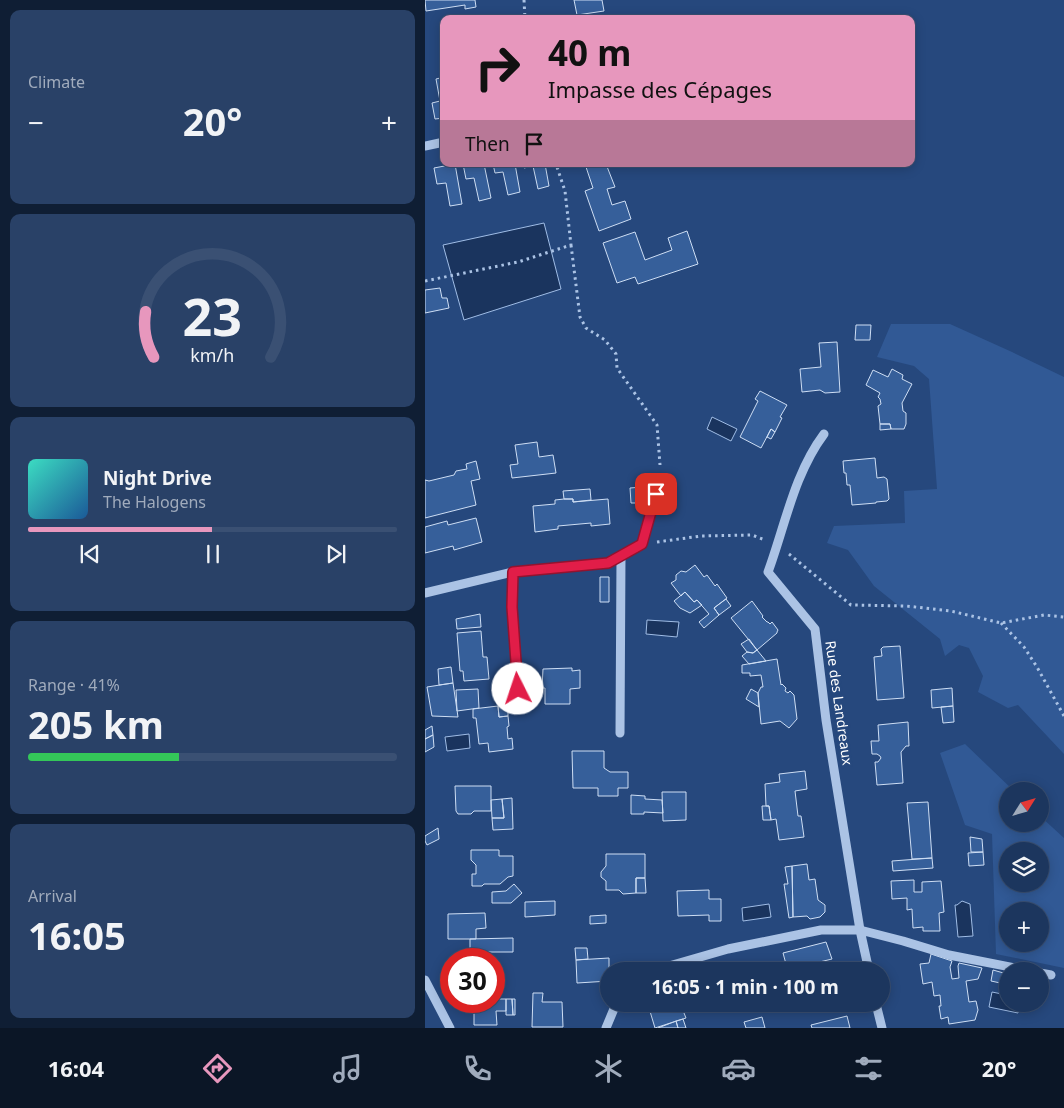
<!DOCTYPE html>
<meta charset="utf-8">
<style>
body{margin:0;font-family:"Noto Sans",sans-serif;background:#294167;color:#f1f3f6;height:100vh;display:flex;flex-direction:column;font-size:19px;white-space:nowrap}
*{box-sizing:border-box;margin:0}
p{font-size:16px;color:#a0abbc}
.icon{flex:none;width:28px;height:28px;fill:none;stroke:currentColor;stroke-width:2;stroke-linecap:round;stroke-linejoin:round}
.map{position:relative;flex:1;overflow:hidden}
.drawer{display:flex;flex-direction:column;gap:10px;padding:10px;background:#0f1e34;width:425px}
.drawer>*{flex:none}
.top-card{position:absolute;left:15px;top:15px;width:475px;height:152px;border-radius:10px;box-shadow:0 2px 12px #0003,0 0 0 1px #3a5073;background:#e797bd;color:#111;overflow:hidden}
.needle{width:32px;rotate:53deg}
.controls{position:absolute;left:574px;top:782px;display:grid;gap:10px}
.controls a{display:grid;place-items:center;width:50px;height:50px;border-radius:50%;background:#1c365e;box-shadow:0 2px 12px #0003,0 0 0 1px #3a5073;font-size:25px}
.speed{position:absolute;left:15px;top:948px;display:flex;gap:10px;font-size:25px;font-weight:700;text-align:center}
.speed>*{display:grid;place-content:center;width:65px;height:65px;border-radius:50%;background:#1c365e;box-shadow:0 2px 12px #0003,0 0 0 1px #3a5073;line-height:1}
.speed .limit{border:8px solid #d22;background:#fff;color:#111}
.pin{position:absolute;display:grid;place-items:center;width:42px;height:42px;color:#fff;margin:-21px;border-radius:10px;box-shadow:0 2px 8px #0006}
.me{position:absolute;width:55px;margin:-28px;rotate:356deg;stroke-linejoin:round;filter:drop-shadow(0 0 4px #0008)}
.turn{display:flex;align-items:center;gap:18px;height:105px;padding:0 25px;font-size:22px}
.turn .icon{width:65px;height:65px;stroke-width:2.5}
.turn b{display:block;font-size:35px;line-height:42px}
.then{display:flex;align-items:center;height:48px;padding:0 25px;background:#0003;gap:10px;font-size:19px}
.big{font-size:38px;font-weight:700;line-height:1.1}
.drawer .card{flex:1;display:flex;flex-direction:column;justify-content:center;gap:8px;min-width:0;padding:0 18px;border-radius:10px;background:#294167}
.drawer .dial{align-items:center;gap:0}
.dial svg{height:130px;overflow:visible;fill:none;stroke:#3a5073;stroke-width:7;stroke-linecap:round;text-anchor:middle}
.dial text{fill:#f1f3f6;stroke:none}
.song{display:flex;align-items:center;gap:15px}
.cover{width:60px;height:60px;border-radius:8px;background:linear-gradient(135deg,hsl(170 70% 55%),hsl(210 70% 35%))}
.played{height:5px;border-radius:2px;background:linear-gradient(90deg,#e797bd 50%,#3a5073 50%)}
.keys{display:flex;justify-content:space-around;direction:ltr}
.heat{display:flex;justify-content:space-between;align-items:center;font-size:28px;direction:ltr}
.charge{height:8px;border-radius:4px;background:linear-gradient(90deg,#34c759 41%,#3a5073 0)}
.trip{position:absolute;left:175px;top:962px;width:290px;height:50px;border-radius:25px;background:#1c365e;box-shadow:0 2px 12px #0003,0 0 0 1px #3a5073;font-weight:700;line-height:50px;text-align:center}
.menu{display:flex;height:80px;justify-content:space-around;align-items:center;background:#0b1626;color:#a0abbc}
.menu .icon{width:35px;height:35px}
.menu .selected{color:#e797bd}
.menu b{font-size:22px;color:#f1f3f6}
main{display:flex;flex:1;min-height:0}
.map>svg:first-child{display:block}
.green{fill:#315995;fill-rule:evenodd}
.water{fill:#1a345e;stroke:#a0bde6}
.building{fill:#365f9a;stroke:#cedef4}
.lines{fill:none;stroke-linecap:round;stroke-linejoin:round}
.path{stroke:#abc3e5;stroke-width:3;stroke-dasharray:2.5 4;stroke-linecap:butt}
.minor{stroke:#abc3e5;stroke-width:9}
.route-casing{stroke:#92132f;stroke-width:12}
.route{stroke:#e11d48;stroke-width:9}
.labels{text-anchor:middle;stroke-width:5;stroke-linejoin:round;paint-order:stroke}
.street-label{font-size:14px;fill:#fff;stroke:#26487d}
</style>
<main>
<section class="drawer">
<div class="card"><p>Climate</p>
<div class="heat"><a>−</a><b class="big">20°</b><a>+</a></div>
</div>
<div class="card dial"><svg viewBox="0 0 100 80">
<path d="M14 69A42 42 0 1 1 86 69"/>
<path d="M14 69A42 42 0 0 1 9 41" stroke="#e797bd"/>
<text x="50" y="56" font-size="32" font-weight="700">23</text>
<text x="50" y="72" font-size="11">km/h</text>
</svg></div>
<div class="card">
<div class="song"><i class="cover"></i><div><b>Night Drive</b><p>The Halogens</p></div></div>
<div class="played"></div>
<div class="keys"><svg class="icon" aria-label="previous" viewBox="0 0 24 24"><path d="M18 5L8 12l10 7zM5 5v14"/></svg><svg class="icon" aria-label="pause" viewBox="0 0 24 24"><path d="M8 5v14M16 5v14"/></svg><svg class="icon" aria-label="next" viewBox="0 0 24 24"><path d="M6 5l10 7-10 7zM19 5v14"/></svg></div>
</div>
<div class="card"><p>Range · 41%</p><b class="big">205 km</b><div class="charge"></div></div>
<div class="card"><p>Arrival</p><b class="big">16:05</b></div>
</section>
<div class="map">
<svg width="639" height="1028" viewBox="0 0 639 1028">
<rect width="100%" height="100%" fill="#26487d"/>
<path class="green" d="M466 324H525L587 352 639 377V754L593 705 583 708 553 692 558 676 544 648 534 645 520 656 515 639 449 586 423 550 402 543 409 526 480 523 479 491 512 489 504 379 489 366 452 357Z
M540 744 589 791H582V824H615V816L639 838V968L571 954 567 834 540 825 515 753ZM582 851H615V884H582ZM582 911H615V944H582Z"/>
<path class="water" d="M119 223 136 289 39 320 18 245Z
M287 417 312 429 306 441 282 429Z
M222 620 254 622 252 637 221 634Z
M44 734 45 748 22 751 20 737Z
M537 901 545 904 548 936 533 937 530 905H532Z
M344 904 346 917 318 921 317 908Z
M567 992 582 995V1004H595L593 1013 564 1007Z"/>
<path class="building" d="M0 0H50L51 7 40 9V5L1 11Z
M149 0H177L179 11 152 15Z
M19 77V118L10 119 7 103 15 101 11 79Z
M30 164 37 204 25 206 21 183 12 184 9 168Z
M38 164H59L66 198 54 201 49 178 41 179Z
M68 164H90L95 192 83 195 78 172 70 173Z
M99 164H120L124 186 113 189 108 166 99 168Z
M160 164H181L190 187 182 189 187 205 200 201 206 219 174 231 160 191 168 188Z
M262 231 273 264 213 284 210 277 192 283 178 243 210 232 220 260 247 250 243 238Z
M15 288 17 298H22L24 308 0 313V290Z
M431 325H446L445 340H430Z
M412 342 415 392 400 393 395 390 377 392 375 369 396 367 394 343Z
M467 369 478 375 477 379 487 384 477 403 478 411 481 413V424L479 429H466L465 424H455L453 406 456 404 455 399 453 397 455 393 441 385 448 370 463 377Z
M335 391 362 405 355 417 357 418 350 432 346 429 336 448 315 437 333 401 330 399Z
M455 424H465L466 429 455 430Z
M346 429 350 432 346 439 342 437Z
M112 442 114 457 128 455 131 473 87 478 85 465 93 464 90 445Z
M450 458 452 478 459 477 462 479 464 499 462 501 451 502V503L427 505 425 485H422L421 473H419L418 461Z
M51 461 55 479 46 481 51 505 0 518V480L4 481 29 475 31 471 42 469 41 464Z
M217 487 214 503H206L205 488Z
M165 489 166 500 148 502V499H139L138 491Z
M139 499H148V502L183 499 185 524 166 526V523L133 526V529L110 532 108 506 130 504V500Z
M51 518 57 542 29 550 28 546 0 553V527L22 521 23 525Z
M270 565 279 577 282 575 290 586 292 584 302 598 289 608 294 615 279 628 274 622 284 614 272 600 269 602 260 592 256 596 246 583 251 580V575L256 571 261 572Z
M175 577H184V602H175Z
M260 592 269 602 272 600 277 605 265 613 255 608 249 601Z
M301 599 306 606 294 615 289 608Z
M327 601 338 616 337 617 342 622H343L345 624 347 622 353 630 352 632V633L332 650 306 618Z
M55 614 56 627 32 629 31 619Z
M56 631 58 657H62L64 679 39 681 38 671H35L32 633Z
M324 639 332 650 328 653 322 652 316 644Z
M475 646 479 698 452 700 449 657 457 656 456 649 458 647Z
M332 650 341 661 324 664 317 656 322 652 328 653Z
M352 659 356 685 357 684 361 688 360 691 363 693 365 691 369 695 372 719 364 728 355 721 336 724 333 693 336 687H338L336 675 325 676V673H317V665Z
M26 667 28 683 14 685 13 669Z
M147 668V671L155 670V688L145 689V704H120V688H117L118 669Z
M28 683 33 717 7 716 2 687Z
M527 688 528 706 507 708 506 690Z
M53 689 54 708 32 711 31 690Z
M326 689 333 693 334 707 321 699Z
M83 705V716L74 717 73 706Z
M73 706 74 717 83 716 84 726 82 727 83 739 87 738 88 749 64 752 63 743 54 744 51 718H48V709Z
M528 706 529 722 518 723 516 707Z
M483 722 484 746H481L476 752 478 783 452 785 450 762H453L456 758 455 756 452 754H447L446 741H454L453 725Z
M7 726 8 735 0 739V730Z
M8 735 9 747 0 752V739Z
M147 751H179V768L185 772H203V788H193V796H173V788H148Z
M380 771 382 789 370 791 373 816H376L379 837 354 840 351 819 346 820 344 806H341L340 784 355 782 354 774Z
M30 786H66V811H49L46 814H33L31 811Z
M237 792H261V820L238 821Z
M206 795 220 796V799L237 800 238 813 219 812V814H206Z
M87 798 88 829 68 830 67 818H79L77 799Z
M77 799 79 818H67L66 800Z
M503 802 507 858 487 859 482 803Z
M337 806H344L346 820H338Z
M13 828 14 839 2 845 0 841V836Z
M545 837 557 839 558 852H546Z
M46 850H74V856H88V876L83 877 75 884H59L57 886H47V874H51V865L46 860Z
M558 852 559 865 544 866 543 853Z
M181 854H220V878H211V893L198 894 194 890H181V881L176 877V872L181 866Z
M507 858 508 868 468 871 467 861Z
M382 864 384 880 390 879 393 900 400 905V912L395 917 385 919 382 916 368 917 367 866Z
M367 866 368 917 364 918 359 884H363L360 867Z
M211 878H220L221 893H211Z
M489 880V892H497V882L516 881 519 912 514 913 515 931H498V927L488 928 487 909 482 910V898L467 899 466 881Z
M89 884 97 893 86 903H67V892L81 891Z
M284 890V899H296V921H284V915L253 916 252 891Z
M130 901V915L100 917V902Z
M60 913 61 928 51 929V939H23V914Z
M181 915V923L165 924V916Z
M88 938V952H63V959H38V951H45V939Z
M401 942 407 959 386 964 388 971H361L359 965 361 964 358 953Z
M150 948H162L163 959 151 960Z
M506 954 527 961 525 967 527 979 534 978 533 966 534 963 557 968 553 979 541 981 544 1002 551 1001 553 1010 550 1020 524 1024 523 1017 516 1019 514 1006H516L515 995 509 996 507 982 498 984 495 964 504 963Z
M184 958V981L152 983 151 960Z
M568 970 582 974 580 984 566 981Z
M108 993H118L117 1002H137L138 1027H107Z
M69 999H81V1011H71L72 1025H49V1001H69Z
M81 999H87L88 1015H81Z
M87 999H90V1015H88Z
M237 1004H245L246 1007 251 1005 257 1008 261 1018 230 1028 224 1008Z
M375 1004H394L377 1008Z
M422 1016 425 1028H387L386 1025Z
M337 1017 340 1028H321L319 1022Z
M258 1019 261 1028H253L251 1021Z
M251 1021 253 1028H233Z"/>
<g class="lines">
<path class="path" d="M99 0 100 19
M146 245 155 317 161 328 180 340 191 354 192 368 232 425 235 465
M0 281 93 262 146 245 140 191 131 164
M232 542 276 536 327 535 340 540
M364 554 426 605 481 606 526 611 576 623 619 615 639 617
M576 623 599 647 612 667 639 716"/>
<path class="minor" d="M0 146 19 142
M399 434C369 474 360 526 343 572L390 629 401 720 435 930 444 971
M88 572 87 607 93 689
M0 593 88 572 183 563 217 544 235 478
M195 733 196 556
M235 971 244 966 303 949 396 930H435L478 941 524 955 606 971
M615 973 626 975
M0 980 25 1028
M451 1004 457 1028
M181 1028 191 1004"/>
</g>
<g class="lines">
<defs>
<path id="route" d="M93 689 87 607 88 572 183 563 217 544 231 494"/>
</defs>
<use href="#route" class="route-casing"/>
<use href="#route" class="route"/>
</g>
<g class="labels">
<g class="street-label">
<text transform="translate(414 703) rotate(82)" y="5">Rue des Landreaux</text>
</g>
</g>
</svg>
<div class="controls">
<a><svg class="needle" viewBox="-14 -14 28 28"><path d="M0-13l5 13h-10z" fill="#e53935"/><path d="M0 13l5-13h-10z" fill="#a0abbc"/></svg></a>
<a><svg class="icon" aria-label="layers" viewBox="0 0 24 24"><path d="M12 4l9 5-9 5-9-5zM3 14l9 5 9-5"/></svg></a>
<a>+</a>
<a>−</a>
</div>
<div class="speed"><div class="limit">30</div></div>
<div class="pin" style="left:231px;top:494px;background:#d93025"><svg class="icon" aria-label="arrive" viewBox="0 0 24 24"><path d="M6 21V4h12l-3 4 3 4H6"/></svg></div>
<svg class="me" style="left:93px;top:689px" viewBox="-20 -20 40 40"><circle r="19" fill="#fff"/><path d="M0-13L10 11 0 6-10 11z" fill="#e11d48"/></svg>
<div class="trip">16:05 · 1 min · 100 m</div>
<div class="top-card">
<div class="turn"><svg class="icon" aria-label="right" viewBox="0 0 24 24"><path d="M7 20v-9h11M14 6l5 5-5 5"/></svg><div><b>40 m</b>Impasse des Cépages</div></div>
<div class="then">Then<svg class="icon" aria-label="arrive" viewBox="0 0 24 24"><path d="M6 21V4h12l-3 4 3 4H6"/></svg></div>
</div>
</div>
</main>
<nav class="menu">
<b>16:04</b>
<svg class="icon selected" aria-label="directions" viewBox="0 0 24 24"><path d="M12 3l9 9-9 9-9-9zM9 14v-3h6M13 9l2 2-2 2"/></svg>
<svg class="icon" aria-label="music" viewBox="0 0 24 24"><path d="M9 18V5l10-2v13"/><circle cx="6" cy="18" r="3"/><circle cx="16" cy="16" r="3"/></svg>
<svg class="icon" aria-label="phone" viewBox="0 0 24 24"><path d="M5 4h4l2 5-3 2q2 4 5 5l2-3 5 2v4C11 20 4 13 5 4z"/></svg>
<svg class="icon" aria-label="climate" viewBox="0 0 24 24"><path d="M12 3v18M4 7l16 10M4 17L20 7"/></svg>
<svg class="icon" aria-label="car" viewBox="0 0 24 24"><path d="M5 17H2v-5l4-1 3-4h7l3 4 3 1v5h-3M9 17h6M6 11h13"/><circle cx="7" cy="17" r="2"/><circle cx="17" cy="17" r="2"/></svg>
<svg class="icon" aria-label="filters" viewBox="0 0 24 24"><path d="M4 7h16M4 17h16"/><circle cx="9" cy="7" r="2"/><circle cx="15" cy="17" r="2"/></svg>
<b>20°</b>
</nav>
